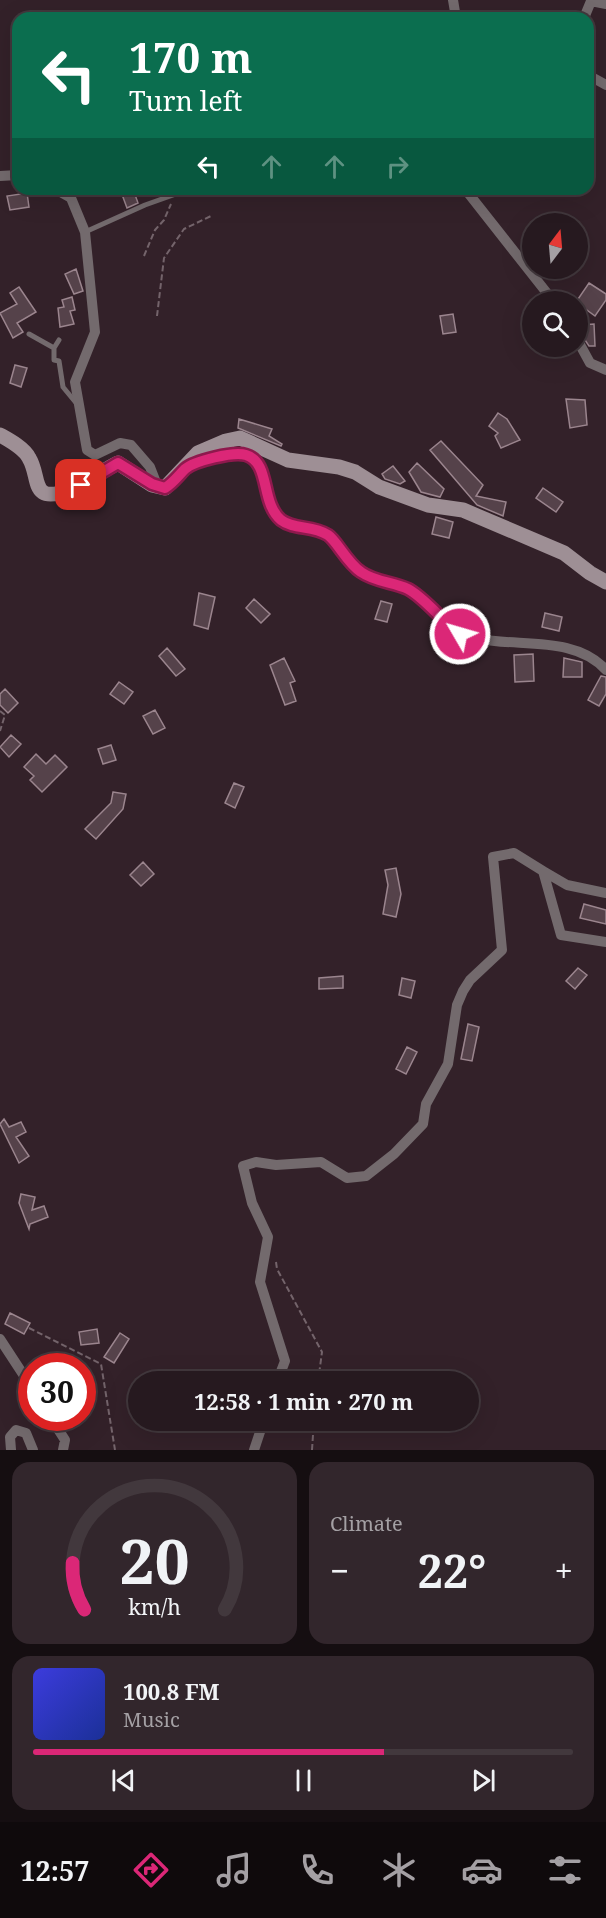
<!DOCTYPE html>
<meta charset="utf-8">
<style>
body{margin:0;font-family:"Noto Serif",serif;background:#32262c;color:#f1f3f6;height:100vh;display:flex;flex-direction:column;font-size:22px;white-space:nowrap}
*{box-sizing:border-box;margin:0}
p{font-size:20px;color:#a4a0a4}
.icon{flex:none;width:33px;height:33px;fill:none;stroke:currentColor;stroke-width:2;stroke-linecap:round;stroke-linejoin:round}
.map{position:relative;height:1450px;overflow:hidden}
.panel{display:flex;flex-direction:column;gap:12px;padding:12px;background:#150e11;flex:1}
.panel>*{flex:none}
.guide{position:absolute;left:12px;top:12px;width:582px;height:183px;border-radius:18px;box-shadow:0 6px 24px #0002,0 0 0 2px #42383d;background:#0b6e4f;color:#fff;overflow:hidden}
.needle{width:39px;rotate:16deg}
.tools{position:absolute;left:522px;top:213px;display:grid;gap:12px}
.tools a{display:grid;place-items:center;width:66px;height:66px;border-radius:50%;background:#26191f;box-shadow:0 6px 24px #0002,0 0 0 2px #42383d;font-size:30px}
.speed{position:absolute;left:18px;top:1353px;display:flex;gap:12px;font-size:30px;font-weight:700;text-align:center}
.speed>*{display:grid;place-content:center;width:78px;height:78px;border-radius:50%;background:#26191f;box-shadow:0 6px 24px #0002,0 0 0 2px #42383d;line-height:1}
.speed .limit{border:9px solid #d22;background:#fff;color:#111}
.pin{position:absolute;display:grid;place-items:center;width:51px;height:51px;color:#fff;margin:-26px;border-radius:12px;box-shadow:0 3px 9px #0006}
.me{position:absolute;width:66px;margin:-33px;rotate:308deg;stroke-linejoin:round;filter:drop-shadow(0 0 4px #0008)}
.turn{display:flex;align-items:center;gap:21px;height:126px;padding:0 18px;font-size:27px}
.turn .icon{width:78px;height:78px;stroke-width:2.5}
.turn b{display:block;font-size:42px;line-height:51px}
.lanes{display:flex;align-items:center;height:57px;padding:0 18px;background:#0003;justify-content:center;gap:30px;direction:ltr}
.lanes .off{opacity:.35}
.big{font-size:45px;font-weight:700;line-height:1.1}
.panel .tile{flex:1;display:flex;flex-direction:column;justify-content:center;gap:9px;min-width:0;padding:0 21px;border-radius:18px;background:#32262c}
.panel .dial{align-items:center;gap:0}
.dial svg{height:156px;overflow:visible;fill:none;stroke:#42383d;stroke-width:7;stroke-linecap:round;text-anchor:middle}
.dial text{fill:#f1f3f6;stroke:none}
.song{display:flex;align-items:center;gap:18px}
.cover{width:72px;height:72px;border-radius:9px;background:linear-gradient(135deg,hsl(240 70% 55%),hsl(230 70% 35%))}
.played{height:6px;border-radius:3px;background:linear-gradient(90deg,#db2777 65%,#42383d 65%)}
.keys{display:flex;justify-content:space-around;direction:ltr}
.heat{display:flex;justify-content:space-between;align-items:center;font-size:33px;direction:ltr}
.panel .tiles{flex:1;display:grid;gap:12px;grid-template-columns:1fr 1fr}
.tile:last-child{grid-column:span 2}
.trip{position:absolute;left:128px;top:1371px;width:351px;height:60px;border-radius:30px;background:#26191f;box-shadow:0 6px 24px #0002,0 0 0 2px #42383d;font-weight:700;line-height:60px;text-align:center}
.tab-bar{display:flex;height:96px;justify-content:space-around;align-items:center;background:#0f0a0c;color:#a4a0a4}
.tab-bar .icon{width:42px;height:42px}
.tab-bar .on{color:#db2777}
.tab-bar b{font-size:27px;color:#f1f3f6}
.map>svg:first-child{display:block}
.building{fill:#55424a;stroke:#9b858e;stroke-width:1.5}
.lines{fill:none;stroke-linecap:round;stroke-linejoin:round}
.path{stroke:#74646b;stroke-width:2;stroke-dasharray:6 3;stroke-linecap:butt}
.lane{stroke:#736a6d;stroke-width:5}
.street{stroke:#736a6d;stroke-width:10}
.secondary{stroke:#9e8f95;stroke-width:15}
.route-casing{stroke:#8e194d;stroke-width:15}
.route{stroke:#db2777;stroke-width:10}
</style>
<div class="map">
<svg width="606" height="1450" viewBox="0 0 606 1450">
<rect width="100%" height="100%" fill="#332129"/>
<path class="building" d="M120 189H133L138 203 127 208Z
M27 193 29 207 10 210 7 196Z
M76 269 83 291 74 294 65 274Z
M589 283 606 294V300L595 316 576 302Z
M19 287 36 312 17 323 23 332 13 338 0 313 17 304 10 293Z
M72 297 75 310 70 311 74 324 60 327 58 308 64 307 62 300Z
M453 314 456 332 443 334 440 316Z
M594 324 595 346H589L581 334V325Z
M15 365 27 368 21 387 10 383Z
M566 399 585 400 587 425 570 428Z
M498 413 507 419 520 440 501 448 495 436 498 433 489 426Z
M239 419 272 429 269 436 282 444 281 446 238 428Z
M441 441 483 485 476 496 506 502 503 516 477 505 430 450Z
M417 463 444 489 440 497 421 492 409 472Z
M393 466 405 481 400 484 385 479 382 474Z
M543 488 563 502 556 512 536 498Z
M436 517 453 522 449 538 432 534Z
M199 593 215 597 208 629 194 625Z
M254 599 270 614 261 623 246 608Z
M381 601 392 604 387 622 375 619Z
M545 613 562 617 559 631 542 627Z
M167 648 185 669 176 676 159 656Z
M533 654 534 681 515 682 514 655Z
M284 658 295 681 290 683 296 701 285 705 270 665Z
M564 658 582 662V677H563Z
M601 676 606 677V694L599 706 588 700Z
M119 682 133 692 124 704 110 694Z
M5 689 18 703 8 713 0 705V694Z
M155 710 165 728 153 734 143 716Z
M11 735 21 744 9 757 0 747Z
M111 745 116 760 103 764 98 749Z
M36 754 46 764 55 755 67 767 42 792 30 780 34 776 24 767Z
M234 783 244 787 235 808 225 803Z
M113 792 126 794 123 809 96 839 85 829 111 803Z
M143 862 154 874 141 886 130 875Z
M396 868 401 894 396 917 383 914 388 885 385 870Z
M584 904 606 910V924L580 918Z
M578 968 587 975 575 989 566 981Z
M343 976V988L319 989V978Z
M402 978 415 981 411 998 399 995Z
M468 1024 479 1027 472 1061 461 1059Z
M407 1047 417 1052 406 1074 396 1069Z
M4 1119 9 1127 21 1122 26 1132 16 1137 29 1156 19 1163 0 1124Z
M21 1194 35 1197 32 1210 44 1206 48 1217 30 1224 29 1229 19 1203Z
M10 1313 30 1323 24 1334 5 1324Z
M97 1329 99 1343 81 1345 79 1332Z
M120 1333 129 1339 114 1363 104 1357Z"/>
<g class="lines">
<path class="path" d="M144 256 155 230 164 220 171 204
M157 316 164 258 184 229 211 216
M0 711 5 715 0 731
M276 1262 277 1269 322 1352 318 1382
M29 1328 101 1364 115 1450
M312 1450 314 1420"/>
<path class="lane" d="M85 232 145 205 190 189
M29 334 54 348
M59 340 54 348V360L59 361 63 387 77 404"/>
<path class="street" d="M453 0 456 18
M584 18 591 1 606 4
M588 75 606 85
M0 176 18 175
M55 189 71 198 85 232 95 332 75 382 87 450 95 455 120 443 131 445 150 467 157 485
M465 189 554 302
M578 341 590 363 606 370
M186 467C217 457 255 437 264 482 267 496 269 508 280 518 294 531 316 523 330 537 342 547 344 563 363 574 377 582 392 583 406 589 436 601 441 632 480 639 521 647 576 636 606 670
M543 871 567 885 606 893
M0 1339 32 1388
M277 1382 285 1361 260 1282 268 1237 252 1203 243 1166 256 1162 276 1165 321 1162 347 1178 366 1176 394 1154 423 1124 426 1104 448 1064 457 1005 463 991 470 980 502 950 493 857 514 853 543 871 561 935 606 942
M51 1418 65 1440 63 1450
M11 1450 10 1437 16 1430 26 1433 33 1450
M254 1450 264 1420"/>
<path class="secondary" d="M0 435C9 440 24 448 29 458 41 477 29 505 69 490 87 484 101 471 118 463L152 485 165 488 198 453 226 441 240 438 288 460 339 467 355 472 379 487 428 505 463 510 564 553 590 573 606 582"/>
</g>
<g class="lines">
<defs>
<path id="route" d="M81 485 118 463 152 484 165 488C173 483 178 476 185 469 194 461 234 451 246 455 271 463 260 502 281 520 294 530 312 525 328 535 337 541 347 563 361 572 375 582 393 582 408 589 424 597 443 622 460 634"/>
</defs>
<use href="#route" class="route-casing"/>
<use href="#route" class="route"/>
</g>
</svg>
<div class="tools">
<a><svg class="needle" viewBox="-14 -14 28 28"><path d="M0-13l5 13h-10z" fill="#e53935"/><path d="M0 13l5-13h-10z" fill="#a4a0a4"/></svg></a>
<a><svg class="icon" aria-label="search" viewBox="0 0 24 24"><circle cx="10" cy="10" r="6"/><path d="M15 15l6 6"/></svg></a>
</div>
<div class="speed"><div class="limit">30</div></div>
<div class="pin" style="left:81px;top:485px;background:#d93025"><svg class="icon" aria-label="arrive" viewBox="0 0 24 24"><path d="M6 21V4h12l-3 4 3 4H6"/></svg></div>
<svg class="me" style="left:460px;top:634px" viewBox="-20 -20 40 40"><circle r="17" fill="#db2777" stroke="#fff" stroke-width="3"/><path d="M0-11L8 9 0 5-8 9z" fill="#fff"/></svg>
<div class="trip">12:58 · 1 min · 270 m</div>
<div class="guide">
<div class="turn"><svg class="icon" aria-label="left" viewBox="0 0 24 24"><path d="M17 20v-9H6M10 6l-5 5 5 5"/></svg><div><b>170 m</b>Turn left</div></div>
<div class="lanes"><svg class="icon" aria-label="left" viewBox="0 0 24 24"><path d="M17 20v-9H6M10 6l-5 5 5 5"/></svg><svg class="icon off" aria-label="ahead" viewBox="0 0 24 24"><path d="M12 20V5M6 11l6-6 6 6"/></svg><svg class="icon off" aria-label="ahead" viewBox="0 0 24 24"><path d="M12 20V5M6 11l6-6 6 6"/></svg><svg class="icon off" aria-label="right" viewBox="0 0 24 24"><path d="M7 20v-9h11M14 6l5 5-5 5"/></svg></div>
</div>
</div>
<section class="panel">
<div class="tiles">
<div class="tile dial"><svg viewBox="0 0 100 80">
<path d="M14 69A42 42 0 1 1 86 69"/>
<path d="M14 69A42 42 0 0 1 8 45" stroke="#db2777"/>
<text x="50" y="56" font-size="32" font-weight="700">20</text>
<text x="50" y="72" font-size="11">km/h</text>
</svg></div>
<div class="tile"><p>Climate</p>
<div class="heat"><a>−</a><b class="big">22°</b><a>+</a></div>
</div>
<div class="tile">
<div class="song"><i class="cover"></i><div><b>100.8 FM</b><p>Music</p></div></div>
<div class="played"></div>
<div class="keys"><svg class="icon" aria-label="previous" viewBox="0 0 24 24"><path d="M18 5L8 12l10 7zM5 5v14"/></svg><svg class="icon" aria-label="pause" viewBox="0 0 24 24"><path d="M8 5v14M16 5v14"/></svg><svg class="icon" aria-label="next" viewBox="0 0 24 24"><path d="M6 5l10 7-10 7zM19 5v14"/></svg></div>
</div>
</div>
</section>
<nav class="tab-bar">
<b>12:57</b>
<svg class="icon on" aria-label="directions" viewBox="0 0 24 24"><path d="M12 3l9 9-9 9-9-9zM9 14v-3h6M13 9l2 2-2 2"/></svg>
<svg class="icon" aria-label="music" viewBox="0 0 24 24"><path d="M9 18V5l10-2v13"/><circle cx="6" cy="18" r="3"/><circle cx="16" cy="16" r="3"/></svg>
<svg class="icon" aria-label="phone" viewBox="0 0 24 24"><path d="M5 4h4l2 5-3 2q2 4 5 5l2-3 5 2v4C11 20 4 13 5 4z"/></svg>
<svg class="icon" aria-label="climate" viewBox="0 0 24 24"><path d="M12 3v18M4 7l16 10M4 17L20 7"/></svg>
<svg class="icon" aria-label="car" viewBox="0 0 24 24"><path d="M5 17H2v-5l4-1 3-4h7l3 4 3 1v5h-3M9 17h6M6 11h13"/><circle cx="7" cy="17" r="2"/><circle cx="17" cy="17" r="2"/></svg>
<svg class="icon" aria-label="filters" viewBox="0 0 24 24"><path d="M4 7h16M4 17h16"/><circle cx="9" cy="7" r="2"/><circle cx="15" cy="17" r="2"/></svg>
</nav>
